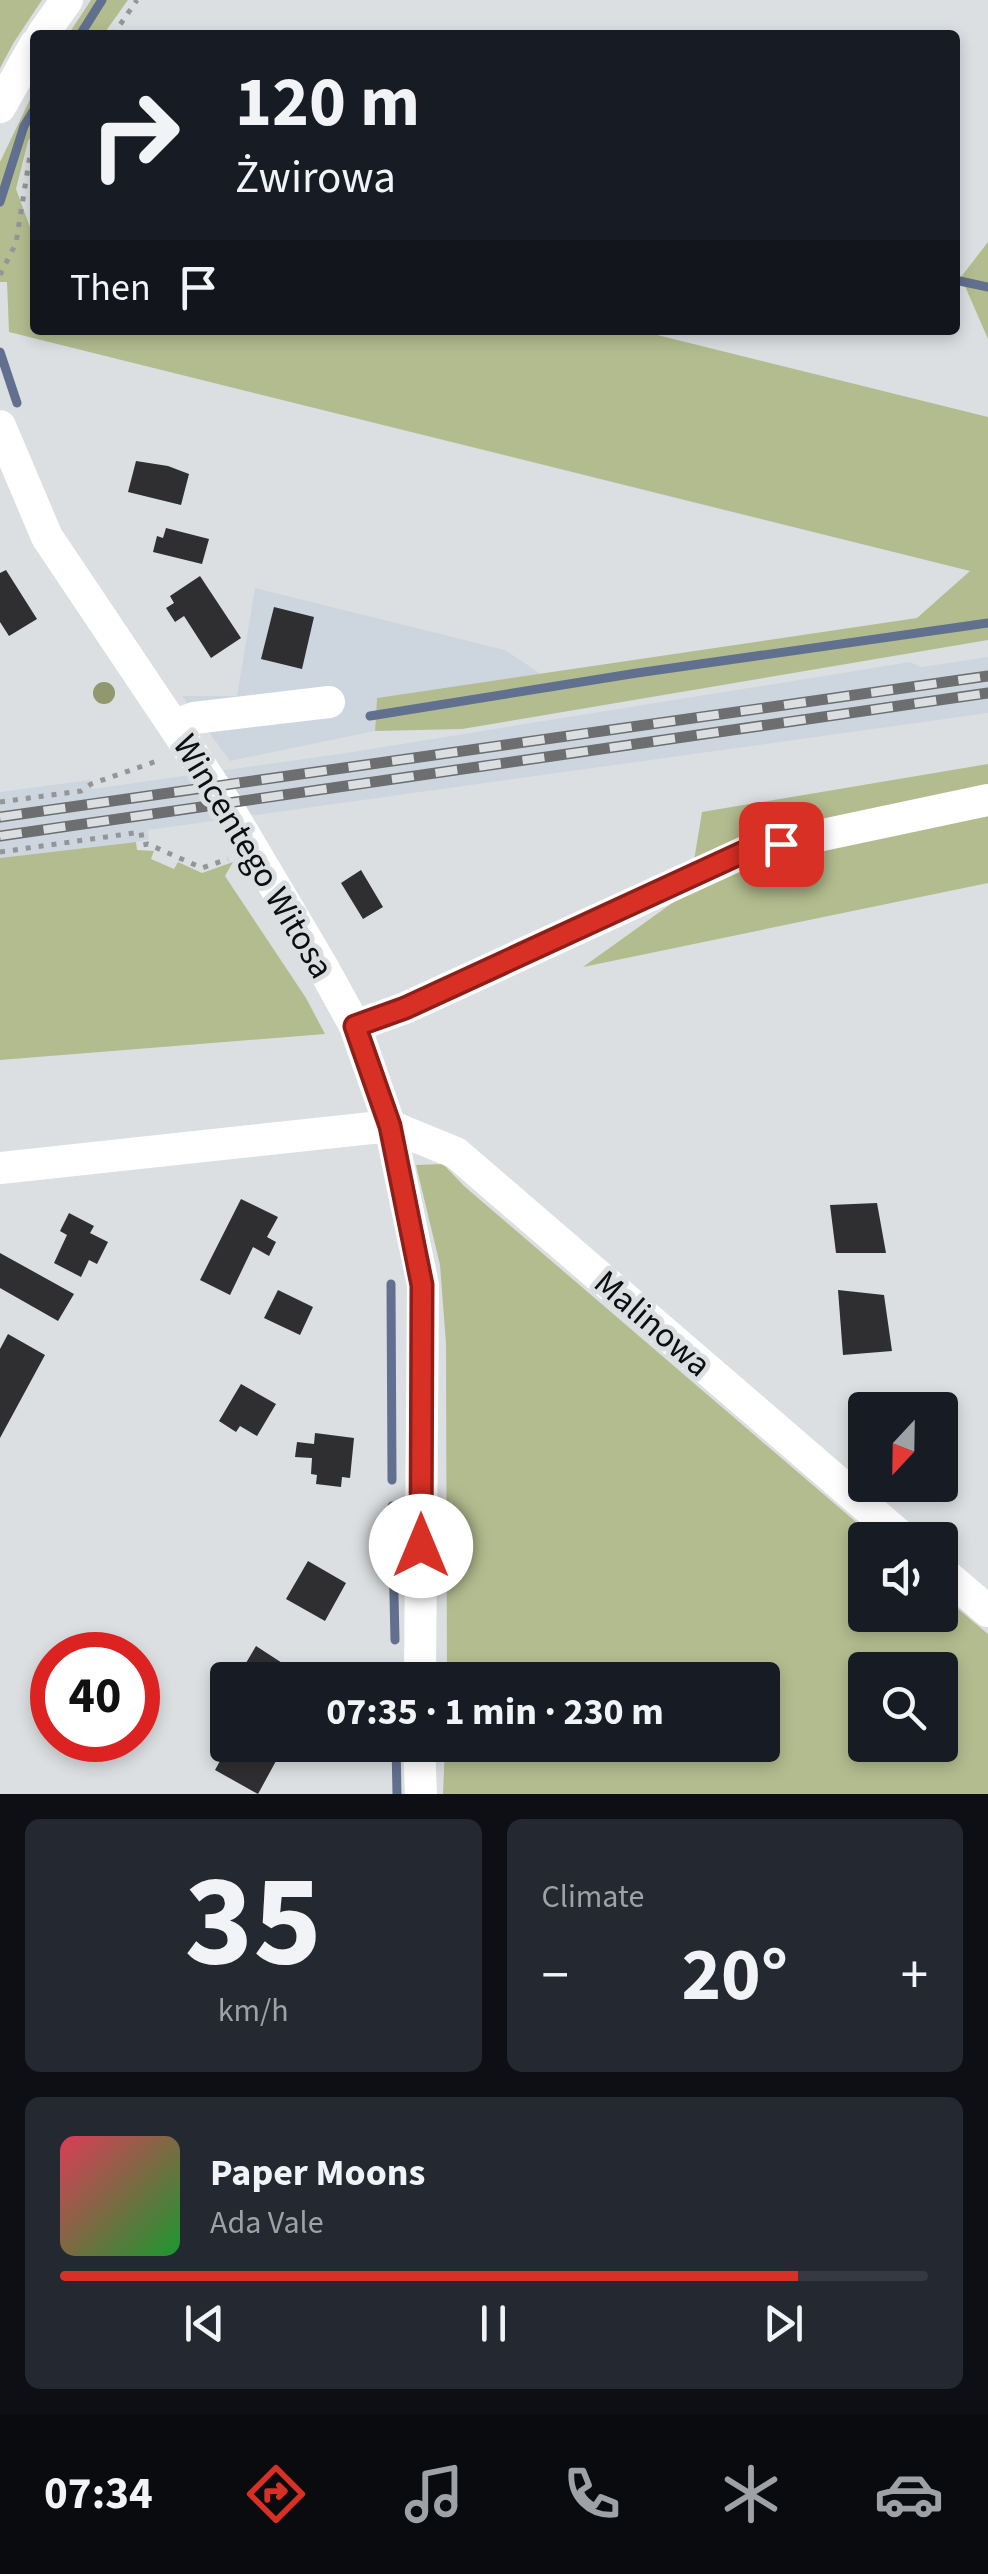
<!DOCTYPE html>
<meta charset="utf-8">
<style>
body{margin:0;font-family:"Source Sans 3",sans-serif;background:#242831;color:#f1f3f6;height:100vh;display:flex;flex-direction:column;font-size:38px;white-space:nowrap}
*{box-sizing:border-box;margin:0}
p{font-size:32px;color:#9ea1a6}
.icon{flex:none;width:55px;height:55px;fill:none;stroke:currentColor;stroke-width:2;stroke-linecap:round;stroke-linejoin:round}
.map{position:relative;height:1794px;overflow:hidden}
.details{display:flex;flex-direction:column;gap:25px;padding:25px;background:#0d0f14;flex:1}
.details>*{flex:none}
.guide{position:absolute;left:30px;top:30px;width:930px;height:305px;border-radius:10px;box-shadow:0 5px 15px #0003;background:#171b24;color:#f1f3f6;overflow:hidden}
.needle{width:65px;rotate:202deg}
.tools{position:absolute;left:848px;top:1392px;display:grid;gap:20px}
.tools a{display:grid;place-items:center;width:110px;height:110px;border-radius:10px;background:#171b24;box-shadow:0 5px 15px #0003;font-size:50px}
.speed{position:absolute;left:30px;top:1632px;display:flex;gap:20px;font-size:50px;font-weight:700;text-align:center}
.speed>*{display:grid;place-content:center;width:130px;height:130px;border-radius:50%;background:#171b24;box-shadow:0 5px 15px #0003;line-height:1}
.speed .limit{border:15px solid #d22;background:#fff;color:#111}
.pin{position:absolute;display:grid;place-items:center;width:85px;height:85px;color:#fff;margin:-42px;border-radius:20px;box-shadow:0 5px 15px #0006}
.me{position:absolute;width:110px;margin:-55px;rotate:0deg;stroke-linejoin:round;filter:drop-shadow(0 0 8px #0008)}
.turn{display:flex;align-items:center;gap:35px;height:210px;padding:0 40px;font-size:45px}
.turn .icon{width:130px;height:130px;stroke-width:2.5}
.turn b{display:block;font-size:70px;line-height:85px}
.then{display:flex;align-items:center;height:95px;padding:0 40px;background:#0003;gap:20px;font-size:38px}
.big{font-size:75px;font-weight:700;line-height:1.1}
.details .widget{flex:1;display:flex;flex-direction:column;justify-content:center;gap:15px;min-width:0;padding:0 35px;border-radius:15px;background:#242831}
.details .dial{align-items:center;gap:0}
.dial b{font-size:130px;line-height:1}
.song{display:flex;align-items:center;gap:30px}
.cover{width:120px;height:120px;border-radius:15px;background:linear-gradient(135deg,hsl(350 70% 55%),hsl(130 70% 35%))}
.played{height:10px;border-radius:5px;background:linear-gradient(90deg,#d93025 85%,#363941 85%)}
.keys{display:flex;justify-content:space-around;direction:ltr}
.heat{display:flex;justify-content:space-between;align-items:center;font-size:55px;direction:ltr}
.details .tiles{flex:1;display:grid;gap:25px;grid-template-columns:1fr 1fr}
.widget:last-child{grid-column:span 2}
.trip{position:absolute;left:210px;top:1662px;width:570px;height:100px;border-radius:10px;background:#171b24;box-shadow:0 5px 15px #0003;font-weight:700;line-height:100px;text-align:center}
.tab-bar{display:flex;height:160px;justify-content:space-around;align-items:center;background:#090b0e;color:#9ea1a6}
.tab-bar .icon{width:70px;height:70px}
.tab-bar .current{color:#d93025}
.tab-bar b{font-size:45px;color:#f1f3f6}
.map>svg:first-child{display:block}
.built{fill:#cdd6de}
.green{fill:#b3bc8f;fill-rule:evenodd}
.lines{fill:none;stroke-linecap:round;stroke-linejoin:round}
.stream{stroke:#60708e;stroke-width:9}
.building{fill:#2f2e30}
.path{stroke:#939597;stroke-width:5;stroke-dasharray:5 8;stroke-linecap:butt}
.minor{stroke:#fff;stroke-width:32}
.rail-casing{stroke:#6c6e6f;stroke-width:11}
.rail{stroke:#dcdfe1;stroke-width:8;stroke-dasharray:22;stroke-linecap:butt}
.tree{fill:#91986d}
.route-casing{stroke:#8d1f18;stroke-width:25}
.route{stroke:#d93025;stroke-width:18}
.labels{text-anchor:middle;stroke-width:10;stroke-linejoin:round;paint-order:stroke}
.street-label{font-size:35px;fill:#0d0e0f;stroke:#dcdfe1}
</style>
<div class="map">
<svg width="988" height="1794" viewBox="0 0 988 1794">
<rect width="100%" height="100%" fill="#dcdfe1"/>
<path class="built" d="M255 588 505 650 541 674 377 698 375 731 230 761 182 696H237Z
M988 657V713L148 830 149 840 0 858V792L90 780 92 789 346 753 910 662 921 667Z"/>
<path class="green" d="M0 0H42L14 42 0 68Z
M91 0H128L103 35H68Z
M35 89V131L28 141 16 189 30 227 35 209V330H637L988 417V640L462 729 375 731 377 698 917 618 970 571 9 332 7 282H0V162Z
M988 242V339L961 277Z
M988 764V883L583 967 689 891 702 812Z
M136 842 137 850 154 851 151 859 174 869 178 862 202 873 233 862 225 876 306 998 325 1034 0 1060V858Z
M443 1164 464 1186 877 1540H865V1615H940V1594L988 1634V1794H443L445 1745H762V1680H447L446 1344 440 1265 416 1165ZM865 1670H940V1745H865Z"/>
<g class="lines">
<path class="stream" d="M80 35 102 0
M0 202 24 126 35 108
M955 280 988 287
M0 352 17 403
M370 716 637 673 988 623
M391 1284 392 1480
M392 1506 395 1640
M396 1745 397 1794"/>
</g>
<path class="building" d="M136 461 168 466 189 474 181 505 128 492Z
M166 528 209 539 202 564 153 552 157 536 163 538Z
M6 570 37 619 9 636 0 622V573Z
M200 576 241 638 211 658 184 616 175 622 166 608 174 603 170 596Z
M274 607 314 617 302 669 261 659Z
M361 870 383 907 363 919 341 883Z
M241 1199 278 1217 267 1237 276 1242 269 1256 253 1247 230 1295 200 1280Z
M877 1203 886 1253H836L830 1205Z
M69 1213 94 1226 90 1233 108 1242 97 1264 89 1260 81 1277 54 1263 67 1235 60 1231Z
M0 1253 74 1294 58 1321 0 1288Z
M278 1290 313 1307 300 1335 264 1318Z
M838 1290 884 1295 892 1351 843 1355Z
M8 1334 45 1355 0 1438V1349Z
M241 1384 276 1404 257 1436 240 1426 236 1432 219 1421Z
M315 1433 354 1438 350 1478 342 1477 341 1487 316 1484 317 1475 311 1474 312 1458 295 1457 297 1442 314 1444Z
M308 1561 346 1583 325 1621 286 1599Z
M256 1646 299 1674 295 1680H236Z
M229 1745H257L273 1754 271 1758 276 1761 258 1794 215 1770Z"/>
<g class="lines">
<path class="path" d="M113 35 137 0
M0 275 16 243 30 155 35 148
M0 802 81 791 91 784 160 760
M0 852 141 832 143 845 148 844 202 868 228 859"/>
<path class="minor" d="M42 35 67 0
M0 107 35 45
M0 426 47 537 226 804 322 966 355 1026 390 1126 423 1285 420 1680
M175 725 194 718 329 702
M355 1026 405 1008 747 851 988 800
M0 1168 390 1126 456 1153 905 1540
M940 1570 988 1611
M419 1745 421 1794"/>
<defs>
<path id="rail" d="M0 817 988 676
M0 836 988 693"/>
</defs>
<use href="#rail" class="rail-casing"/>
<use href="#rail" class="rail"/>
</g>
<circle class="tree" cx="104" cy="693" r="11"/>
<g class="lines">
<defs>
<path id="route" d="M421 1546 422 1285 390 1126 355 1026 405 1008 746 851 781 844"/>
</defs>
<use href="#route" class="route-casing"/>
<use href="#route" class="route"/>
</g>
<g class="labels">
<g class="street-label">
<text transform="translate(254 856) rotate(59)" y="12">Wincentego Witosa</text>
<text transform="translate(653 1323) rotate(41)" y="12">Malinowa</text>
</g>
</g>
</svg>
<div class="tools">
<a><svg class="needle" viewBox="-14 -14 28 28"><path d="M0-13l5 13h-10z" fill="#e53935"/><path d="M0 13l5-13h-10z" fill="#9ea1a6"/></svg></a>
<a><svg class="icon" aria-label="sound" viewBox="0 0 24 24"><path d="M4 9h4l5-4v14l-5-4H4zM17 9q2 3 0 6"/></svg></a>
<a><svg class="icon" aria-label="search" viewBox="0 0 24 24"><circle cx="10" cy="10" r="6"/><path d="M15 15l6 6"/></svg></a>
</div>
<div class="speed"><div class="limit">40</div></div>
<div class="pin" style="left:781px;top:844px;background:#d93025"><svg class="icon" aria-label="arrive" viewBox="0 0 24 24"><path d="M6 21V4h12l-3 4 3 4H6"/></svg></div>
<svg class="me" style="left:421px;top:1546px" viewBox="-20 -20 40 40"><circle r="19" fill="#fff"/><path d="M0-13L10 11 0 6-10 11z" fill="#d93025"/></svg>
<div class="trip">07:35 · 1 min · 230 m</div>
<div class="guide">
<div class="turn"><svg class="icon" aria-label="right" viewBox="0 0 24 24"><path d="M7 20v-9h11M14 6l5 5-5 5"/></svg><div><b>120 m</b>Żwirowa</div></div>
<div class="then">Then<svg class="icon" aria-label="arrive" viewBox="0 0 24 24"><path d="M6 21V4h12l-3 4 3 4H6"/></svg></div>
</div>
</div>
<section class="details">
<div class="tiles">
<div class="widget dial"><b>35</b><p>km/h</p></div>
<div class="widget"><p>Climate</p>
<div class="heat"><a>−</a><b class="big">20°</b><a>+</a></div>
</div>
<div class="widget">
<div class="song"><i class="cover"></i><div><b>Paper Moons</b><p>Ada Vale</p></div></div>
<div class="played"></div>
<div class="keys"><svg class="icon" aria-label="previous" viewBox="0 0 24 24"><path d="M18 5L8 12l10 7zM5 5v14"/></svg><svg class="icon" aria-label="pause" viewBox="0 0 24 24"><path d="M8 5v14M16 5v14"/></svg><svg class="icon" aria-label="next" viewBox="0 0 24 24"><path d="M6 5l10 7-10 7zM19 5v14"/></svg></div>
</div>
</div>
</section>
<nav class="tab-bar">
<b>07:34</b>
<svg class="icon current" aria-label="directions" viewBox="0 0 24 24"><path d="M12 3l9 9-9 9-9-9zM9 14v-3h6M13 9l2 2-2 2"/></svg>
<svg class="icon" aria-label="music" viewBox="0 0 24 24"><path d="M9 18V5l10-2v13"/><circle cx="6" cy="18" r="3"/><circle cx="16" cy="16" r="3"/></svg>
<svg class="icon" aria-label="phone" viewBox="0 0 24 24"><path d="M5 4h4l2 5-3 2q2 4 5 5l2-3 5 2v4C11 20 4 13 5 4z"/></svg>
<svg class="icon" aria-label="climate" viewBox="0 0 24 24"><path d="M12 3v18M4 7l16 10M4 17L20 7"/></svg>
<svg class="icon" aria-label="car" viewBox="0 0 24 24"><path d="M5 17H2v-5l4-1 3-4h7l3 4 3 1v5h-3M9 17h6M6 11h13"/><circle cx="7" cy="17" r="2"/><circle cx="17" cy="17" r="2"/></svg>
</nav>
